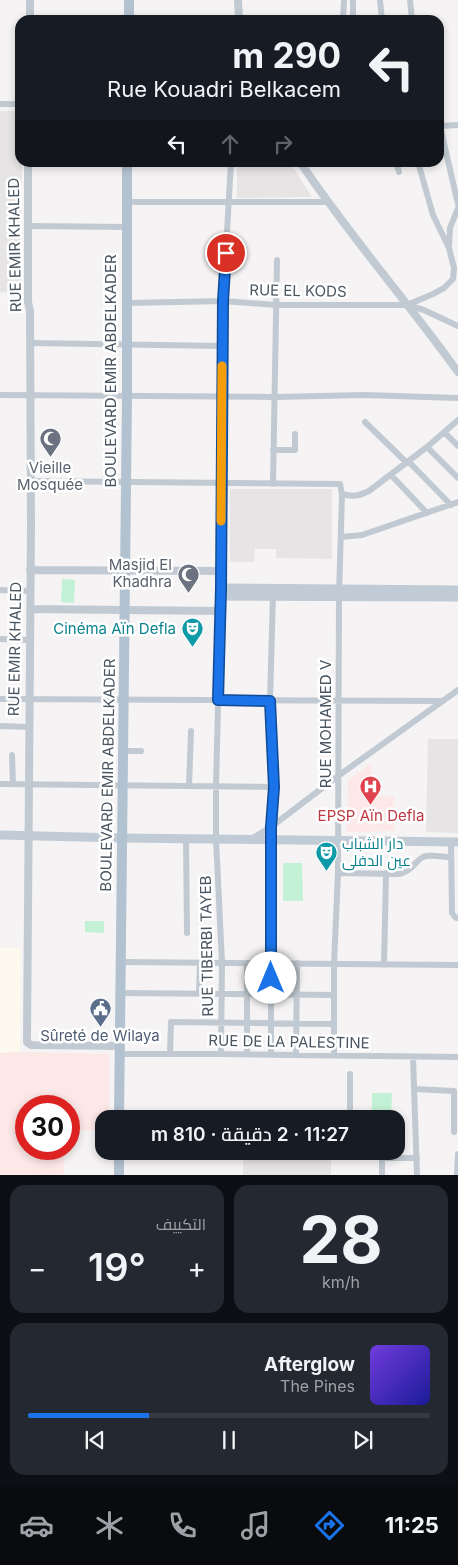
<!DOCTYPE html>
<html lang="ar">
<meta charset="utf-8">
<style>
body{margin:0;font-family:Inter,Cairo,sans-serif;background:#242831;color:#f1f3f6;direction:rtl;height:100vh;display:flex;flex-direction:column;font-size:19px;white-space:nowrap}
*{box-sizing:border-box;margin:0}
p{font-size:16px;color:#9ea1a6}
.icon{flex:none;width:28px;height:28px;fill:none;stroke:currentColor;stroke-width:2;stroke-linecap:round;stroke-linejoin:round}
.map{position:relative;height:1175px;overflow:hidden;direction:ltr}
.sheet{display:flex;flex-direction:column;gap:10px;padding:10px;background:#0d0f14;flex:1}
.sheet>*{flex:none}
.banner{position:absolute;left:15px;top:15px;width:429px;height:152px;border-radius:15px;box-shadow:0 2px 8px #0003;direction:rtl;background:#171b24;color:#f1f3f6;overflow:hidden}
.speed{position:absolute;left:15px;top:1095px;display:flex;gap:10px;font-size:25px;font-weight:700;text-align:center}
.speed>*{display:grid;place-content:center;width:65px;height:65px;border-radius:50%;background:#171b24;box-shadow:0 2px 8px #0003;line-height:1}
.speed .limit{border:8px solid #d22;background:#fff;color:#111}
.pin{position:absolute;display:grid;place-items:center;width:42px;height:42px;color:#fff;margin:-21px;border:2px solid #fff;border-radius:50%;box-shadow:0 1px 5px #0007}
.me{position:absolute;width:55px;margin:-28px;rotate:0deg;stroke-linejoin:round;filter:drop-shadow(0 0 4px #0008)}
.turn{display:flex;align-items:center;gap:18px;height:105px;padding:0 20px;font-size:22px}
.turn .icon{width:65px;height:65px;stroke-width:2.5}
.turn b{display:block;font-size:35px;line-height:42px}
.lanes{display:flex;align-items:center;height:48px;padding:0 20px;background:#0003;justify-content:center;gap:25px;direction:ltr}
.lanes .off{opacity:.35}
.big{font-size:38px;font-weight:600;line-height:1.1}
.sheet .tile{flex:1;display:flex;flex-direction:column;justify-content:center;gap:8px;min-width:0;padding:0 18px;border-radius:15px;background:#242831}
.sheet .dial{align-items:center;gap:0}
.dial b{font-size:65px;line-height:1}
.song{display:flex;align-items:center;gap:15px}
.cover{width:60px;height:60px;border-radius:8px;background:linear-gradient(135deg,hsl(260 70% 55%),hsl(240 70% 35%))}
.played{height:5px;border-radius:2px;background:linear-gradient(90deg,#1a73e8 30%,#363941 30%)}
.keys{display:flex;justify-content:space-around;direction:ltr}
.heat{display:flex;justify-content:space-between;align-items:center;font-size:28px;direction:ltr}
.sheet .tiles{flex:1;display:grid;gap:10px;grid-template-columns:1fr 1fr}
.tile:last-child{grid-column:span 2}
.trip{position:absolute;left:95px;top:1110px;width:310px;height:50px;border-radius:15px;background:#171b24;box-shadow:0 2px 8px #0003;font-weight:600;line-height:50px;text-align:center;direction:rtl}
.tab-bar{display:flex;height:80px;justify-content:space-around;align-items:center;background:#090b0e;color:#9ea1a6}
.tab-bar .icon{width:35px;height:35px}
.tab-bar .active{color:#1a73e8}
.tab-bar b{font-size:22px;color:#f1f3f6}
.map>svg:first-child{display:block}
.commercial{fill:#fdf9ef}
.education{fill:#e6e4e5}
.medical{fill:#fce8e6}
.green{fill:#c3f1d5}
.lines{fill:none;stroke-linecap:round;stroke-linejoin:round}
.minor{stroke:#c1cad2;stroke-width:6}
.tertiary{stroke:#c1cad2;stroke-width:8}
.secondary{stroke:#c1cbd6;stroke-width:9}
.primary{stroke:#b3c2d1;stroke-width:10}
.route-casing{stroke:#114b97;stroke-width:12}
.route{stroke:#1a73e8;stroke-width:9}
.slow{stroke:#f59e0b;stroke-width:9}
.labels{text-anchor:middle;stroke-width:5;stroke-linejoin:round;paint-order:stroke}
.street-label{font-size:15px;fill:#4a5661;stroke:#fff}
.worship-label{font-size:15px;fill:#5b616d;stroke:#fff}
.culture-label{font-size:15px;fill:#0d838f;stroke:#fff;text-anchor:end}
.health-label{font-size:15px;fill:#be3a42;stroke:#fff}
.service-label{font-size:15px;fill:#4e5e75;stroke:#fff}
</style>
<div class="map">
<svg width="458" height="1175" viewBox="0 0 458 1175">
<rect width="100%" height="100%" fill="#f5f3f3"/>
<path class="commercial" d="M0 948H21L20 1052 0 1053Z"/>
<path class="education" d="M0 111H20V162L22 163 20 293 0 292Z
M237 163H290L312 197 237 198Z
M230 489H332V559L276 558V549H255L254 562H230Z
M428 739H458V833L426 832Z
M243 1153H331V1175H243Z"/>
<path class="medical" d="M371 763 372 795 394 797V831L347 832 348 780Z
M20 1052 109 1054V1119H104V1131L69 1130V1106H26V1149H64V1175H0V1053Z"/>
<path class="green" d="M62 579 75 580 74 603 61 602Z
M283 863H302L303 901H283Z
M85 921H104V933L85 932Z
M372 1093H392L391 1119H372Z"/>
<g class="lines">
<path class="minor" d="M353 0V20
M380 0 382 20
M410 0 412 20
M343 20 344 0
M0 104H20
M439 126 458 125
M440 126 458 204
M396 162 399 172
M127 202H326
M28 226 127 227
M449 247 450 228 458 208
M128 303 223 301 277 305H407L424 310 458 326
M407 305 433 294 444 288 453 279 454 268 449 248 433 215 418 162
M30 343 222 346
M0 395 274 397 364 395 458 398
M365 422 406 462 411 464 451 505
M444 432 458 446
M427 447 458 478
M273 450H295V434
M391 475 427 513
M31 481 340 484 342 494 339 596 338 873 334 964V1055
M273 484 277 260
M342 494C353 497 359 496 369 491L427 447 458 420
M341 537 362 535 458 502
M0 590 30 591
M0 639 30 640
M0 699 443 701
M0 726 28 727
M122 751H141
M12 755 13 784
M0 784 274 787
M189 786 191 731
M186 838 187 933
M251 839 271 827 338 776 458 690
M451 842 452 913 456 918H458
M338 873 400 874C413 870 414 862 423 857 430 854 443 857 450 857
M121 962 458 965
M247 963V1054
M384 965 386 873
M121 993 334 995
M199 993 200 963
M170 1053 171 1022 333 1024
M120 1054H221L458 1057
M221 1054 222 963 216 839V786L221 588 223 301 231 162
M271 1055V839L274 787 270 701 273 594
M296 1055 297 963
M413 1057 417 1175
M350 1074V1119
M414 1089 454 1091V1132
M377 1151 382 1158H417
M382 1158V1175
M457 1175 458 1154"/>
<path class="tertiary" d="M238 0 239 20
M30 20V0
M28 162V302L30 311 31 526 27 1039V1042L31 1045 120 1046
M300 162C349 235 407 301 458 372
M30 570 221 571
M30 609 220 611"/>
<path class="secondary" d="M221 588 458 590
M221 596 458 597
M0 835 121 838 458 842"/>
<path class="primary" d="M129 20V0
M119 1119 127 396V162
M119 1175V1151"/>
</g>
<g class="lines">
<defs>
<path id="route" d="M226 253 223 301 221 588 218 700 270 701 274 787 271 827V978"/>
</defs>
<use href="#route" class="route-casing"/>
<use href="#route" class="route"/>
<path class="slow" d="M221 521 222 366"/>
</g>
<defs>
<symbol id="mosque-pin" viewBox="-11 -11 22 30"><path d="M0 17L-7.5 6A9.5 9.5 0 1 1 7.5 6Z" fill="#6b7280" stroke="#fff"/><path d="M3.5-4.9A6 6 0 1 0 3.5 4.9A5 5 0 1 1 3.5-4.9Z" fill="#fff"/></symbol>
<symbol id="theatre-pin" viewBox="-11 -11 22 30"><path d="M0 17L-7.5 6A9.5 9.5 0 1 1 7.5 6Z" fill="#0f9aa8" stroke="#fff"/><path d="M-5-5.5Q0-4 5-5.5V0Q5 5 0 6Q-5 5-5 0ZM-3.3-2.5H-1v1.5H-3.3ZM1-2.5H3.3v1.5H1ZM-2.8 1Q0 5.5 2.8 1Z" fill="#fff"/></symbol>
<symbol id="hospital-pin" viewBox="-11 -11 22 30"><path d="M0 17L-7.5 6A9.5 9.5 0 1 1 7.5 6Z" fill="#e0444e" stroke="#fff"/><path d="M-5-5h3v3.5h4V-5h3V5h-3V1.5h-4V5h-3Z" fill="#fff"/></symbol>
<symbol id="civic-pin" viewBox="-11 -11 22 30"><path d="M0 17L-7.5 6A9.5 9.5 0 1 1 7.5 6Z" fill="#5c6f8a" stroke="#fff"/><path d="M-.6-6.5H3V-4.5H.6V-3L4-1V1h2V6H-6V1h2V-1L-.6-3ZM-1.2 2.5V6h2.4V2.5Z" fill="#fff"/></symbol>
</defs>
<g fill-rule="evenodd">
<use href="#mosque-pin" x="38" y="426" width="25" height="34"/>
<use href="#mosque-pin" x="176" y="562" width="25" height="34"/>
<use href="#theatre-pin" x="180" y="616" width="25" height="34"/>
<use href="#hospital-pin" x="358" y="774" width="25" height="34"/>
<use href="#theatre-pin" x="314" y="840" width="25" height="34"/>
<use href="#civic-pin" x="88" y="996" width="25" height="34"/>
</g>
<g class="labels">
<g class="street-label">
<text transform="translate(15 245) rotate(-91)" y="5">RUE EMIR KHALED</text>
<text transform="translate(298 291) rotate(1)" y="5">RUE EL KODS</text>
<text transform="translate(111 371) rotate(-90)" y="5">BOULEVARD EMIR ABDELKADER</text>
<text transform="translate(15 649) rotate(-89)" y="5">RUE EMIR KHALED</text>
<text transform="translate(326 724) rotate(-90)" y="5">RUE MOHAMED V</text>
<text transform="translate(108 775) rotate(-89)" y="5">BOULEVARD EMIR ABDELKADER</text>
<text transform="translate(207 946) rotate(-91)" y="5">RUE TIBERBI TAYEB</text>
<text transform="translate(289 1042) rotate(1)" y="5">RUE DE LA PALESTINE</text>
</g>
<g class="worship-label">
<text x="50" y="473">Vieille<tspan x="50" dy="17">Mosquée</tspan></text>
<text x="172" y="570" text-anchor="end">Masjid El<tspan x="172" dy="17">Khadhra</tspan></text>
</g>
<g class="culture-label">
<text x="176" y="634">Cinéma Aïn Defla</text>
<text x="342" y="849" text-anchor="start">دار الشباب<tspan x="342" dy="17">عين الدفلى</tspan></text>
</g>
<g class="health-label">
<text x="371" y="821">EPSP Aïn Defla</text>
</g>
<g class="service-label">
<text x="100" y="1041">Sûreté de Wilaya</text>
</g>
</g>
</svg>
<div class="speed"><div class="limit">30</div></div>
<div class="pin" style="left:226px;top:253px;background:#d93025"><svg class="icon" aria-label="arrive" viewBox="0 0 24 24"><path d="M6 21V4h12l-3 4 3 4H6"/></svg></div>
<svg class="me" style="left:271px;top:978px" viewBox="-20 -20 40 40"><circle r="19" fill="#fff"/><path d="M0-13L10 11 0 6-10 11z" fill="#1a73e8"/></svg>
<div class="trip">11:27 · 2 دقيقة · 810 m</div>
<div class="banner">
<div class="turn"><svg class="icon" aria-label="left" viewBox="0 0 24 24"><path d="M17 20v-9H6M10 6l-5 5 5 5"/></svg><div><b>290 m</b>Rue Kouadri Belkacem</div></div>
<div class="lanes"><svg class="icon" aria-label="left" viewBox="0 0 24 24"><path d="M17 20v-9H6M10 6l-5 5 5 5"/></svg><svg class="icon off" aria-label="ahead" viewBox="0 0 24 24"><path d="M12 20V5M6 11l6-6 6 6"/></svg><svg class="icon off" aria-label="right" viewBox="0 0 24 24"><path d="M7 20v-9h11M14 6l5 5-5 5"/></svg></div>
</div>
</div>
<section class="sheet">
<div class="tiles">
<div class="tile dial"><b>28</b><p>km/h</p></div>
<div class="tile"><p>التكييف</p>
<div class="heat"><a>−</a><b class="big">19°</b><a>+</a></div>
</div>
<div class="tile">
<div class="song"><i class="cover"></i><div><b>Afterglow</b><p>The Pines</p></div></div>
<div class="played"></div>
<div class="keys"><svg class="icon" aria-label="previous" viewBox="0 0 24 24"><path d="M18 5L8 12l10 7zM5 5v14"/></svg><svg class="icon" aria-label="pause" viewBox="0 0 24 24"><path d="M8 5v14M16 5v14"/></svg><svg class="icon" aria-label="next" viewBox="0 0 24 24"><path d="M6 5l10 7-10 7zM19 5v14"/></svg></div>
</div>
</div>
</section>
<nav class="tab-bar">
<b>11:25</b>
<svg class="icon active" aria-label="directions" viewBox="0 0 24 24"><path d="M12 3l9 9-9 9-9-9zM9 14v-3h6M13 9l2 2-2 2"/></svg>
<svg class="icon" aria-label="music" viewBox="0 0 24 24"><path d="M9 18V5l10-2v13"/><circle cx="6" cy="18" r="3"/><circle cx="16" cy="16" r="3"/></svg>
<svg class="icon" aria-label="phone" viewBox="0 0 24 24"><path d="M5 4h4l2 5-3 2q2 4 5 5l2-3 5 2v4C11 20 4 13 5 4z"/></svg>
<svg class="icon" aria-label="climate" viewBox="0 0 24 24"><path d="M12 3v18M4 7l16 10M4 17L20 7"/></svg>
<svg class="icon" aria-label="car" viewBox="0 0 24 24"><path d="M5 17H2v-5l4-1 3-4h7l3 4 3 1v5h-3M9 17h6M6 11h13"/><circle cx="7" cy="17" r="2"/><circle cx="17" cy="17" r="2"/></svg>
</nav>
